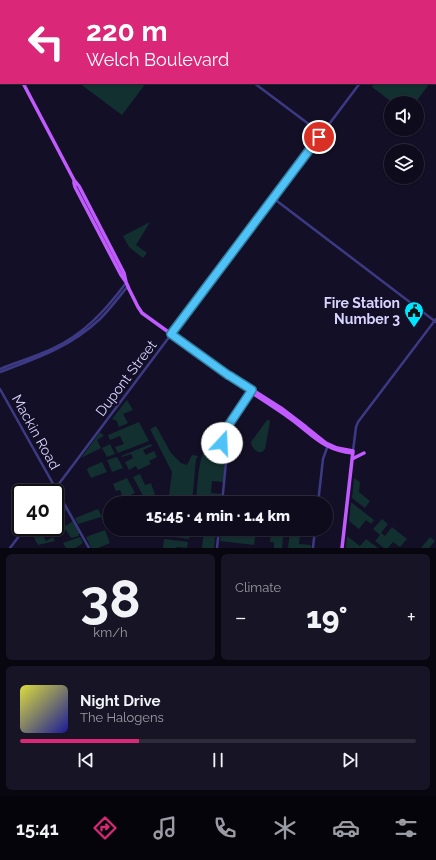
<!DOCTYPE html>
<meta charset="utf-8">
<style>
body{margin:0;font-family:Raleway,sans-serif;background:#171425;color:#f1f3f6;height:100vh;display:flex;flex-direction:column;font-size:15px;white-space:nowrap}
*{box-sizing:border-box;margin:0}
p{font-size:13px;color:#9b9ba3}
.icon{flex:none;width:22px;height:22px;fill:none;stroke:currentColor;stroke-width:2;stroke-linecap:round;stroke-linejoin:round}
.map{position:relative;height:548px;overflow:hidden}
.details{display:flex;flex-direction:column;gap:6px;padding:6px;background:#08060f;flex:1}
.details>*{flex:none}
.hud{position:absolute;left:0px;top:0px;width:436px;height:84px;box-shadow:0 1px 3px #0004,0 0 0 1px #2e2b3b;background:#db2777;color:#fff;overflow:hidden}
.tools{position:absolute;left:384px;top:96px;display:grid;gap:8px}
.tools a{display:grid;place-items:center;width:40px;height:40px;border-radius:50%;background:#0e0b1c;box-shadow:0 1px 3px #0004,0 0 0 1px #2e2b3b;font-size:20px}
.speed{position:absolute;left:12px;top:484px;display:flex;gap:8px;font-size:20px;font-weight:700;text-align:center}
.speed>*{display:grid;place-content:center;width:52px;height:52px;border-radius:50%;background:#0e0b1c;box-shadow:0 1px 3px #0004,0 0 0 1px #2e2b3b;line-height:1}
.speed .limit{border:2px solid #111;border-radius:6px;background:#fff;color:#111}
.pin{position:absolute;display:grid;place-items:center;width:34px;height:34px;color:#fff;margin:-17px;border:2px solid #fff;border-radius:50%;box-shadow:0 1px 4px #0007}
.me{position:absolute;width:44px;margin:-22px;rotate:20deg;stroke-linejoin:round;filter:drop-shadow(0 0 3px #0008)}
.turn{display:flex;align-items:center;gap:14px;height:84px;padding:0 20px;font-size:18px}
.turn .icon{width:52px;height:52px;stroke-width:2.5}
.turn b{display:block;font-size:28px;line-height:34px}
.big{font-size:30px;font-weight:800;line-height:1.1}
.details .widget{flex:1;display:flex;flex-direction:column;justify-content:center;gap:6px;min-width:0;padding:0 14px;border-radius:6px;background:#171425}
.details .dial{align-items:center;gap:0}
.dial b{font-size:52px;line-height:1}
.song{display:flex;align-items:center;gap:12px}
.cover{width:48px;height:48px;border-radius:6px;background:linear-gradient(135deg,hsl(60 70% 55%),hsl(240 70% 35%))}
.played{height:4px;border-radius:2px;background:linear-gradient(90deg,#db2777 30%,#2e2b3b 30%)}
.keys{display:flex;justify-content:space-around;direction:ltr}
.heat{display:flex;justify-content:space-between;align-items:center;font-size:22px;direction:ltr}
.details .tiles{flex:1;display:grid;gap:6px;grid-template-columns:1fr 1fr}
.widget:last-child{grid-column:span 2}
.trip{position:absolute;left:103px;top:496px;width:230px;height:40px;border-radius:20px;background:#0e0b1c;box-shadow:0 1px 3px #0004,0 0 0 1px #2e2b3b;font-weight:800;line-height:40px;text-align:center}
.tab-bar{display:flex;height:64px;justify-content:space-around;align-items:center;background:#06040b;color:#9b9ba3}
.tab-bar .icon{width:28px;height:28px}
.tab-bar .current{color:#db2777}
.tab-bar b{font-size:18px;color:#f1f3f6}
.map>svg:first-child{display:block}
.green{fill:#12302f}
.lines{fill:none;stroke-linecap:round;stroke-linejoin:round}
.minor{stroke:#3d3a85;stroke-width:2.5}
.major{stroke:#c25bff;stroke-width:3.5}
.route-casing{stroke:#337fa1;stroke-width:10}
.route{stroke:#4fc3f7;stroke-width:7}
.labels{text-anchor:middle;stroke-width:4;stroke-linejoin:round;paint-order:stroke}
.poi-label{font-size:14px;font-weight:bold;fill:#d9d4ff;stroke:#130f26;text-anchor:end}
.street-label{font-size:14px;fill:#d9d4ff;stroke:#130f26}
</style>
<div class="map">
<svg width="436" height="548" viewBox="0 0 436 548">
<rect width="100%" height="100%" fill="#130f26"/>
<path class="green" d="M42 0H122V1H41Z
M79 83H146L122 115Z
M375 83H430L415 103H393L372 87Z
M150 222 136 245 147 253 143 258 129 247 123 236Z
M127 400 133 410 123 414 128 423 119 427 117 421 112 419 126 401Z
M267 420H269L270 422 265 449 262 452H258L255 450 252 446 251 442 253 439Z
M139 422 149 441 118 453 115 447 124 444 120 436 110 440 108 435Z
M156 426 171 453 181 463 187 465 192 455 198 456 196 459 192 503 177 501V497L169 496 172 472 150 429Z
M100 432 104 436 97 440 101 448 81 458Z
M220 439 221 440 225 455V462L223 482 212 481 211 493 222 494 220 503H196C197 491 198 459 205 450 209 446 215 442 220 439Z
M110 444 115 454 107 457 102 448Z
M151 444 152 446 143 450 146 455 154 451 157 457 149 461 151 464 138 470 136 466 129 470 125 462 133 458 131 454 122 457 121 456Z
M117 457 123 468 112 472 107 460Z
M102 462 107 472 91 478 87 470 88 468Z
M140 474 145 485 151 483 156 498 154 499 156 503H147L133 477Z
M127 478 135 493 123 498 120 490 116 491 113 484Z
M354 478 360 482 359 492 370 501 365 508 352 498Z
M351 503H352L374 520 371 524 366 520 359 529 349 521Z
M64 505 67 510 58 516 62 523 53 529 52 527H55V514L57 513 55 510Z
M98 509 102 517 110 514V524L105 526 101 517 78 524 75 518Z
M382 519 388 524 381 533 385 536 392 527 407 539 400 547 393 542 388 548H384L375 541 380 535 373 529Z
M73 521 80 534H78L79 536 71 538 64 527Z
M40 529 46 541 53 537 55 541 38 545 32 534Z
M176 529H190L189 539 175 537Z
M204 529H216L214 548H202Z
M222 529H247V530L256 531 254 545 220 541Z
M262 529H284L282 548H274V542H270L271 533 261 531Z
M300 529H313L312 534H300L299 544 311 545V548H288L290 532 299 533Z
M105 530 110 543 98 548H91L86 537Z
M347 536 360 546 366 539 378 548H346Z
M80 537 83 543 75 548H66L63 543Z
M430 537 435 541 429 548H421Z
M164 539 188 542 187 548 177 547 176 548H163Z"/>
<g class="lines">
<path class="minor" d="M179 1 180 0
M421 1 422 0
M254 83 322 134
M273 198 436 322
M0 369C17 362 35 357 52 349 84 334 105 311 126 283
M0 372C38 358 70 347 100 319 110 309 119 297 128 286
M0 389 89 548
M353 451 356 427 358 422 436 319
M52 493 360 83
M222 503 226 462 225 453 222 443 223 436 234 417 252 391
M318 503 323 459 328 445
M10 548 26 527
M217 548 219 529
M313 548 315 529"/>
<path class="major" d="M0 13 1 18
M0 58 1 57
M23 83 74 180 79 186 124 273 126 282 129 289 138 307 142 313 228 375 231 376 281 408 306 427 326 443 337 448 353 451 342 548
M74 180V183L75 187 121 275 126 282
M228 376 242 387
M249 391C263 400 277 409 291 419 313 435 323 450 353 453
M352 459 364 453"/>
</g>
<g class="lines">
<defs>
<path id="route" d="M222 443V438L224 432 252 390 230 376 228 375 171 334 319 137"/>
</defs>
<use href="#route" class="route-casing"/>
<use href="#route" class="route"/>
</g>
<defs>
<symbol id="civic-pin" viewBox="-11 -11 22 30"><path d="M0 17L-7.5 6A9.5 9.5 0 1 1 7.5 6Z" fill="#00e5ff" stroke="#130f26"/><path d="M-.6-6.5H3V-4.5H.6V-3L4-1V1h2V6H-6V1h2V-1L-.6-3ZM-1.2 2.5V6h2.4V2.5Z" fill="#111"/></symbol>
</defs>
<g fill-rule="evenodd">
<use href="#civic-pin" x="403" y="300" width="22" height="30"/>
</g>
<g class="labels">
<g class="poi-label">
<text x="400" y="308">Fire Station<tspan x="400" dy="16">Number 3</tspan></text>
</g>
<g class="street-label">
<text transform="translate(126 378) rotate(-53)" y="5">Dupont Street</text>
<text transform="translate(36 432) rotate(61)" y="5">Mackin Road</text>
</g>
</g>
</svg>
<div class="tools">
<a><svg class="icon" aria-label="sound" viewBox="0 0 24 24"><path d="M4 9h4l5-4v14l-5-4H4zM17 9q2 3 0 6"/></svg></a>
<a><svg class="icon" aria-label="layers" viewBox="0 0 24 24"><path d="M12 4l9 5-9 5-9-5zM3 14l9 5 9-5"/></svg></a>
</div>
<div class="speed"><div class="limit">40</div></div>
<div class="pin" style="left:319px;top:137px;background:#d93025"><svg class="icon" aria-label="arrive" viewBox="0 0 24 24"><path d="M6 21V4h12l-3 4 3 4H6"/></svg></div>
<svg class="me" style="left:222px;top:443px" viewBox="-20 -20 40 40"><circle r="19" fill="#fff"/><path d="M0-13L10 11 0 6-10 11z" fill="#4fc3f7"/></svg>
<div class="trip">15:45 · 4 min · 1.4 km</div>
<div class="hud">
<div class="turn"><svg class="icon" aria-label="left" viewBox="0 0 24 24"><path d="M17 20v-9H6M10 6l-5 5 5 5"/></svg><div><b>220 m</b>Welch Boulevard</div></div>
</div>
</div>
<section class="details">
<div class="tiles">
<div class="widget dial"><b>38</b><p>km/h</p></div>
<div class="widget"><p>Climate</p>
<div class="heat"><a>−</a><b class="big">19°</b><a>+</a></div>
</div>
<div class="widget">
<div class="song"><i class="cover"></i><div><b>Night Drive</b><p>The Halogens</p></div></div>
<div class="played"></div>
<div class="keys"><svg class="icon" aria-label="previous" viewBox="0 0 24 24"><path d="M18 5L8 12l10 7zM5 5v14"/></svg><svg class="icon" aria-label="pause" viewBox="0 0 24 24"><path d="M8 5v14M16 5v14"/></svg><svg class="icon" aria-label="next" viewBox="0 0 24 24"><path d="M6 5l10 7-10 7zM19 5v14"/></svg></div>
</div>
</div>
</section>
<nav class="tab-bar">
<b>15:41</b>
<svg class="icon current" aria-label="directions" viewBox="0 0 24 24"><path d="M12 3l9 9-9 9-9-9zM9 14v-3h6M13 9l2 2-2 2"/></svg>
<svg class="icon" aria-label="music" viewBox="0 0 24 24"><path d="M9 18V5l10-2v13"/><circle cx="6" cy="18" r="3"/><circle cx="16" cy="16" r="3"/></svg>
<svg class="icon" aria-label="phone" viewBox="0 0 24 24"><path d="M5 4h4l2 5-3 2q2 4 5 5l2-3 5 2v4C11 20 4 13 5 4z"/></svg>
<svg class="icon" aria-label="climate" viewBox="0 0 24 24"><path d="M12 3v18M4 7l16 10M4 17L20 7"/></svg>
<svg class="icon" aria-label="car" viewBox="0 0 24 24"><path d="M5 17H2v-5l4-1 3-4h7l3 4 3 1v5h-3M9 17h6M6 11h13"/><circle cx="7" cy="17" r="2"/><circle cx="17" cy="17" r="2"/></svg>
<svg class="icon" aria-label="filters" viewBox="0 0 24 24"><path d="M4 7h16M4 17h16"/><circle cx="9" cy="7" r="2"/><circle cx="15" cy="17" r="2"/></svg>
</nav>
